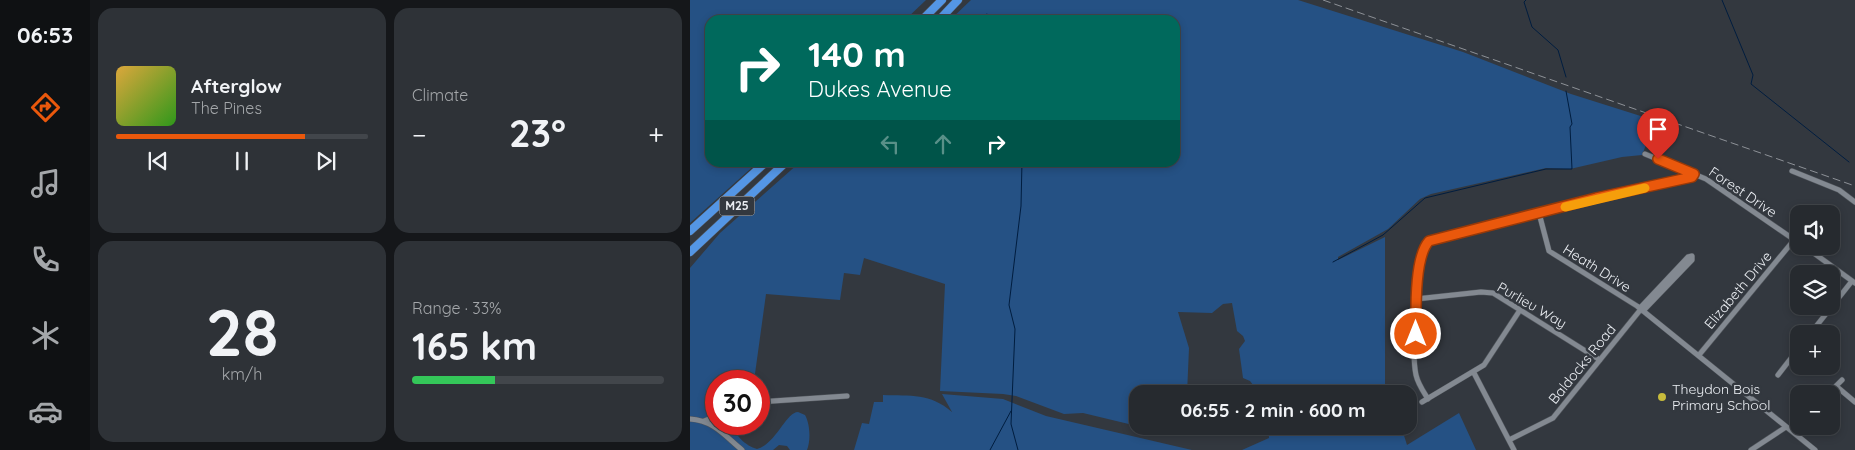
<!DOCTYPE html>
<meta charset="utf-8">
<style>
body{margin:0;font-family:Quicksand,sans-serif;background:#2e3237;color:#f1f3f6;height:100vh;display:flex;flex-direction:column;font-size:19px;white-space:nowrap}
*{box-sizing:border-box;margin:0}
p{font-size:16px;color:#a4a7aa}
.icon{flex:none;width:28px;height:28px;fill:none;stroke:currentColor;stroke-width:2;stroke-linecap:round;stroke-linejoin:round}
.map{position:relative;flex:1;overflow:hidden}
.details{display:flex;flex-direction:column;gap:8px;padding:8px;background:#15171a;width:600px}
.details>*{flex:none}
.top-card{position:absolute;left:15px;top:15px;width:475px;height:152px;border-radius:15px;box-shadow:0 2px 8px #0003,0 0 0 1px #42464b;background:#00695c;color:#fff;overflow:hidden}
.buttons{position:absolute;left:1100px;top:205px;display:grid;gap:10px}
.buttons a{display:grid;place-items:center;width:50px;height:50px;border-radius:10px;background:#262a2f;box-shadow:0 2px 8px #0003,0 0 0 1px #42464b;font-size:25px}
.speed{position:absolute;left:15px;top:370px;display:flex;gap:10px;font-size:25px;font-weight:700;text-align:center}
.speed>*{display:grid;place-content:center;width:65px;height:65px;border-radius:50%;background:#262a2f;box-shadow:0 2px 8px #0003,0 0 0 1px #42464b;line-height:1}
.speed .limit{border:8px solid #d22;background:#fff;color:#111}
.pin{position:absolute;display:grid;place-items:center;width:42px;height:42px;color:#fff;margin:-51px -21px;border-radius:50% 50% 50% 0;rotate:-45deg;box-shadow:0 0 5px #0007}
.pin .icon{rotate:45deg}
.me{position:absolute;width:55px;margin:-28px;rotate:0deg;stroke-linejoin:round;filter:drop-shadow(0 0 4px #0008)}
.turn{display:flex;align-items:center;gap:18px;height:105px;padding:0 20px;font-size:22px}
.turn .icon{width:65px;height:65px;stroke-width:2.5}
.turn b{display:block;font-size:35px;line-height:42px}
.lanes{display:flex;align-items:center;height:48px;padding:0 20px;background:#0003;justify-content:center;gap:25px;direction:ltr}
.lanes .off{opacity:.35}
.big{font-size:38px;font-weight:700;line-height:1.1}
.details .widget{flex:1;display:flex;flex-direction:column;justify-content:center;gap:8px;min-width:0;padding:0 18px;border-radius:15px;background:#2e3237}
.details .dial{align-items:center;gap:0}
.dial b{font-size:65px;line-height:1}
.song{display:flex;align-items:center;gap:15px}
.cover{width:60px;height:60px;border-radius:8px;background:linear-gradient(135deg,hsl(40 70% 55%),hsl(110 70% 35%))}
.played{height:5px;border-radius:2px;background:linear-gradient(90deg,#ea580c 75%,#42464b 75%)}
.keys{display:flex;justify-content:space-around;direction:ltr}
.heat{display:flex;justify-content:space-between;align-items:center;font-size:28px;direction:ltr}
.charge{height:8px;border-radius:4px;background:linear-gradient(90deg,#34c759 33%,#42464b 0)}
.details .tiles{flex:1;display:grid;gap:8px;grid-template-columns:repeat(2,1fr)}
.trip{position:absolute;left:439px;top:385px;width:288px;height:50px;border-radius:15px;background:#262a2f;box-shadow:0 2px 8px #0003,0 0 0 1px #42464b;font-weight:700;line-height:50px;text-align:center}
main{display:flex;flex:1;min-height:0}
.tabs{display:flex;flex-direction:column;width:90px;justify-content:space-around;align-items:center;background:#0f1113;color:#a4a7aa}
.tabs .icon{width:35px;height:35px}
.tabs .active{color:#ea580c}
.tabs b{font-size:22px;color:#f1f3f6}
.map>svg:first-child{display:block}
.green{fill:#255184}
.lines{fill:none;stroke-linecap:round;stroke-linejoin:round}
.stream{stroke:#001d3f;stroke-width:1}
.minor-casing{stroke:#50555b;stroke-width:6}
.highway-casing{stroke:#50555b;stroke-width:9}
.minor{stroke:#838991;stroke-width:5}
.highway{stroke:#5496e5;stroke-width:8}
.rail{stroke:#8d9197;stroke-width:1;stroke-dasharray:8 4;stroke-linecap:butt}
.route-casing{stroke:#983908;stroke-width:12}
.route{stroke:#ea580c;stroke-width:9}
.slow{stroke:#f59e0b;stroke-width:9}
.poi-dot{fill:#c7bb3c;stroke:#33383f;stroke-width:2}
.labels{text-anchor:middle;stroke-width:5;stroke-linejoin:round;paint-order:stroke}
.shield{fill:#33383f;stroke:#b4b7bd;stroke-width:1}
.shield-label{font-size:12px;font-weight:bold;fill:#ebeef3}
.street-label{font-size:14px;fill:#ebeef3;stroke:#33383f}
.poi-label{font-size:14px;fill:#ebeef3;stroke:#33383f;text-anchor:start}
</style>
<main>
<nav class="tabs">
<b>06:53</b>
<svg class="icon active" aria-label="directions" viewBox="0 0 24 24"><path d="M12 3l9 9-9 9-9-9zM9 14v-3h6M13 9l2 2-2 2"/></svg>
<svg class="icon" aria-label="music" viewBox="0 0 24 24"><path d="M9 18V5l10-2v13"/><circle cx="6" cy="18" r="3"/><circle cx="16" cy="16" r="3"/></svg>
<svg class="icon" aria-label="phone" viewBox="0 0 24 24"><path d="M5 4h4l2 5-3 2q2 4 5 5l2-3 5 2v4C11 20 4 13 5 4z"/></svg>
<svg class="icon" aria-label="climate" viewBox="0 0 24 24"><path d="M12 3v18M4 7l16 10M4 17L20 7"/></svg>
<svg class="icon" aria-label="car" viewBox="0 0 24 24"><path d="M5 17H2v-5l4-1 3-4h7l3 4 3 1v5h-3M9 17h6M6 11h13"/><circle cx="7" cy="17" r="2"/><circle cx="17" cy="17" r="2"/></svg>
</nav>
<section class="details">
<div class="tiles">
<div class="widget">
<div class="song"><i class="cover"></i><div><b>Afterglow</b><p>The Pines</p></div></div>
<div class="played"></div>
<div class="keys"><svg class="icon" aria-label="previous" viewBox="0 0 24 24"><path d="M18 5L8 12l10 7zM5 5v14"/></svg><svg class="icon" aria-label="pause" viewBox="0 0 24 24"><path d="M8 5v14M16 5v14"/></svg><svg class="icon" aria-label="next" viewBox="0 0 24 24"><path d="M6 5l10 7-10 7zM19 5v14"/></svg></div>
</div>
<div class="widget"><p>Climate</p>
<div class="heat"><a>−</a><b class="big">23°</b><a>+</a></div>
</div>
<div class="widget dial"><b>28</b><p>km/h</p></div>
<div class="widget"><p>Range · 33%</p><b class="big">165 km</b><div class="charge"></div></div>
</div>
</section>
<div class="map">
<svg width="1165" height="450" viewBox="0 0 1165 450">
<rect width="100%" height="100%" fill="#33383f"/>
<path class="green" d="M0 0H236L215 20H20V162L67 163 0 223Z
M281 0H608L773 52 881 94 957 118 964 125 952 155 932 157 880 169 856 168 741 194 730 199 698 229 648 257V260L695 237V394H570L560 381 553 378 549 349 555 341 553 336 547 331 542 303 533 304 522 313 488 312 499 348 497 394H448L447 426 393 413 374 414 326 396 313 394 250 391 255 284 174 258 170 275 154 273 150 300 76 294 64 381H26V424H43C44 435 56 446 67 449 86 444 96 412 108 412L115 415C120 424 121 440 117 450H100L97 446 89 445 83 450H0V268L30 233 109 163 485 162V20H260Z
M252 394 313 399 356 416 502 450H164L172 423 179 424 184 402H193V395C221 396 240 393 262 412Z
M769 413 786 450H552L579 438 578 426H711L717 445Z
M449 426H493V436L489 435Z"/>
<g class="lines">
<path class="stream" d="M836 0 834 2 842 27 868 50 876 77
M1032 0 1063 75 1061 84 1159 162
M297 14 299 20
M643 262 693 235 735 198 856 169H882L880 127 882 124 876 91
M300 450 321 411
M328 450 321 424 325 329 319 305 331 206 332 162"/>
<defs>
<path id="minor" d="M955 154 1016 179 1109 243
M1102 171 1149 190 1165 202
M849 213 859 251 947 306 1125 450
M1114 246 1165 283
M726 299 791 292 803 293 910 360
M950 308 998 257 1002 256V260L953 311
M1120 334 1162 281
M1009 355 1104 240
M784 373 824 450
M1088 375 1109 348
M1146 386 1152 380
M1139 394 1146 386 1165 402
M738 399C733 391 728 384 726 375 721 353 724 257 739 241L906 198 995 180 1001 178 1004 173
M69 402 157 396
M732 402 794 365 830 310
M0 419C23 420 35 436 52 450
M14 421 26 416
M819 440 863 418 951 309
M1061 450 1096 427"/>
<path id="highway" d="M232 20 252 0
M249 20 268 0
M0 231 76 162
M0 252 96 162"/>
</defs>
<use href="#minor" class="minor-casing"/>
<use href="#highway" class="highway-casing"/>
<use href="#minor" class="minor"/>
<use href="#highway" class="highway"/>
<path class="rail" d="M633 0 1165 186"/>
</g>
<g class="lines">
<defs>
<path id="route" d="M726 334C726 313 724 257 739 241L906 198 1002 177 1004 174 968 159"/>
</defs>
<use href="#route" class="route-casing"/>
<use href="#route" class="route"/>
<path class="slow" d="M875 207 955 188"/>
</g>
<circle class="poi-dot" cx="972" cy="397" r="5"/>
<g class="labels">
<rect class="shield" x="29.5" y="196.5" width="35" height="19" rx="4"/>
<g class="shield-label">
<text x="47" y="210">M25</text>
</g>
<g class="street-label">
<text transform="translate(1053 192) rotate(34)" y="5">Forest Drive</text>
<text transform="translate(907 268) rotate(32)" y="5">Heath Drive</text>
<text transform="translate(1048 290) rotate(-50)" y="5">Elizabeth Drive</text>
<text transform="translate(842 305) rotate(30)" y="5">Purlieu Way</text>
<text transform="translate(892 364) rotate(-51)" y="5">Baldocks Road</text>
</g>
<g class="poi-label">
<text x="982" y="394">Theydon Bois<tspan x="982" dy="16">Primary School</tspan></text>
</g>
</g>
</svg>
<div class="buttons">
<a><svg class="icon" aria-label="sound" viewBox="0 0 24 24"><path d="M4 9h4l5-4v14l-5-4H4zM17 9q2 3 0 6"/></svg></a>
<a><svg class="icon" aria-label="layers" viewBox="0 0 24 24"><path d="M12 4l9 5-9 5-9-5zM3 14l9 5 9-5"/></svg></a>
<a>+</a>
<a>−</a>
</div>
<div class="speed"><div class="limit">30</div></div>
<div class="pin" style="left:968px;top:159px;background:#d93025"><svg class="icon" aria-label="arrive" viewBox="0 0 24 24"><path d="M6 21V4h12l-3 4 3 4H6"/></svg></div>
<svg class="me" style="left:726px;top:334px" viewBox="-20 -20 40 40"><circle r="17" fill="#ea580c" stroke="#fff" stroke-width="3"/><path d="M0-11L8 9 0 5-8 9z" fill="#fff"/></svg>
<div class="trip">06:55 · 2 min · 600 m</div>
<div class="top-card">
<div class="turn"><svg class="icon" aria-label="right" viewBox="0 0 24 24"><path d="M7 20v-9h11M14 6l5 5-5 5"/></svg><div><b>140 m</b>Dukes Avenue</div></div>
<div class="lanes"><svg class="icon off" aria-label="left" viewBox="0 0 24 24"><path d="M17 20v-9H6M10 6l-5 5 5 5"/></svg><svg class="icon off" aria-label="ahead" viewBox="0 0 24 24"><path d="M12 20V5M6 11l6-6 6 6"/></svg><svg class="icon" aria-label="right" viewBox="0 0 24 24"><path d="M7 20v-9h11M14 6l5 5-5 5"/></svg></div>
</div>
</div>
</main>
